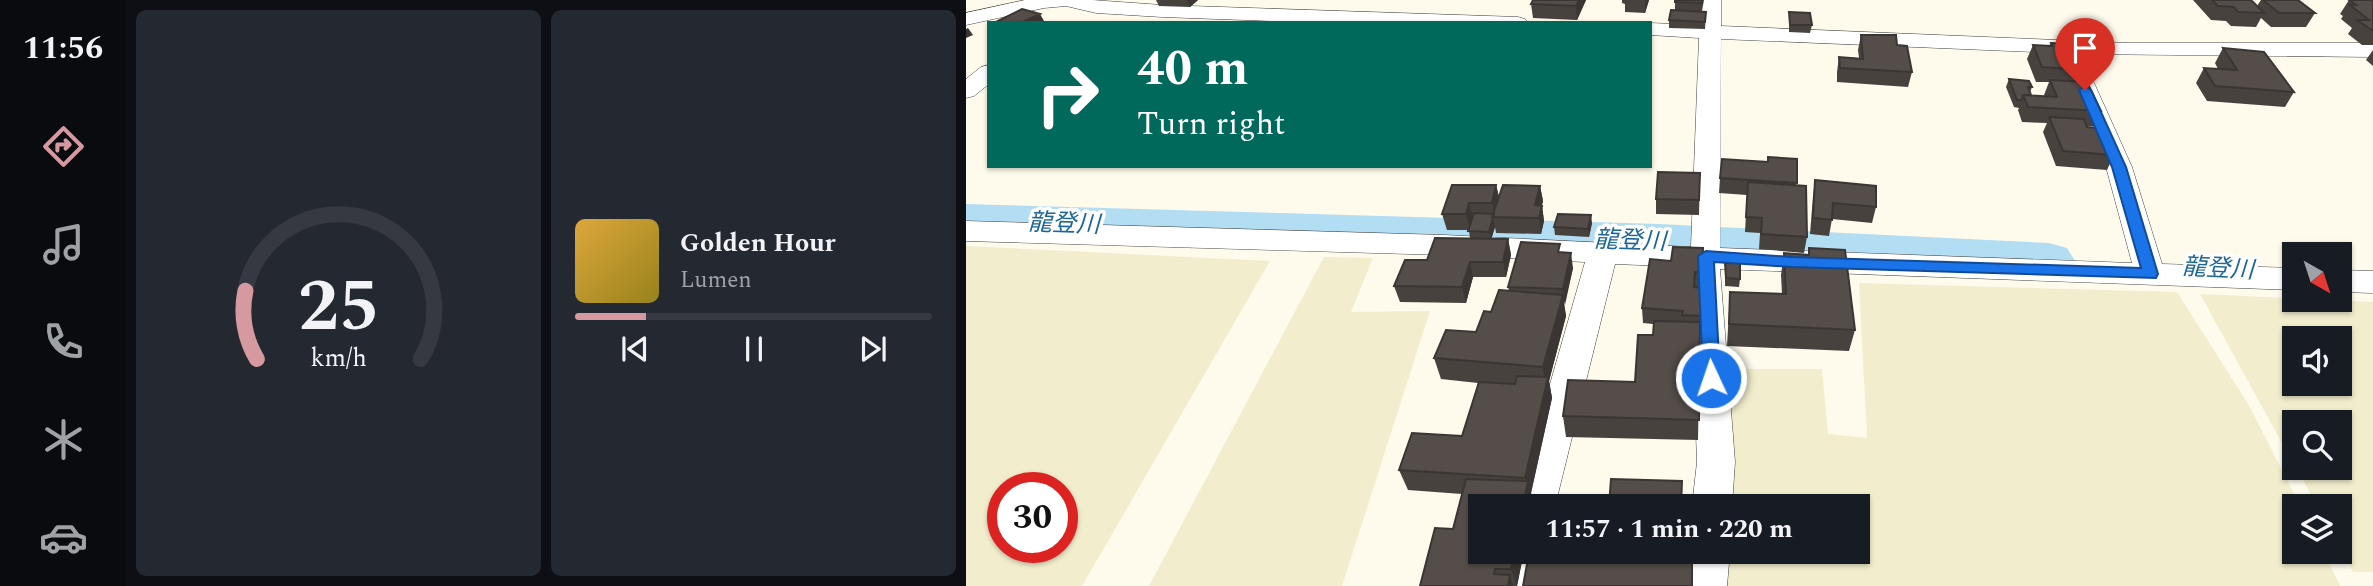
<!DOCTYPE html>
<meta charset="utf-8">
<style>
body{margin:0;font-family:Spectral,"Noto Sans JP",serif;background:#242831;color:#f1f3f6;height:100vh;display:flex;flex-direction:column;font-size:26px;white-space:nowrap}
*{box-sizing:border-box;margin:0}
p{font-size:23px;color:#9ea1a6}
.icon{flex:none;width:38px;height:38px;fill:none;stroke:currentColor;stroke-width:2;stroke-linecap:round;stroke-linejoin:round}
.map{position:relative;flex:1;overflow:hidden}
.details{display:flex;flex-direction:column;gap:10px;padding:10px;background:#0d0f14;width:840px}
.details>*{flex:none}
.hud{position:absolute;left:21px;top:21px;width:665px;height:147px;border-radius:0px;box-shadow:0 2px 5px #0004;background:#00695c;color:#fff;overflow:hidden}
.needle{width:46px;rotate:141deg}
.fabs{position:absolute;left:1316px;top:242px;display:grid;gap:14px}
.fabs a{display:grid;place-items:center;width:70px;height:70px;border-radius:0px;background:#171b24;box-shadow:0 2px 5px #0004;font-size:35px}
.speed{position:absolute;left:21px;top:472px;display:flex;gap:14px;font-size:35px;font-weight:700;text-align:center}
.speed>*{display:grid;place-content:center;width:91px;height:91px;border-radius:50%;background:#171b24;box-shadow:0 2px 5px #0004;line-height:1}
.speed .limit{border:10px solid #d22;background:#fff;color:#111}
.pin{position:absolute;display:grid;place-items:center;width:60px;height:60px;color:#fff;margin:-72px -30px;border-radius:50% 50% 50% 0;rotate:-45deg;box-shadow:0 0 7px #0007}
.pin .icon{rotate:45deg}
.me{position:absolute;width:77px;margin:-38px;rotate:357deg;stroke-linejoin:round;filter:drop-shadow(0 0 5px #0008)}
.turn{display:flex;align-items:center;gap:24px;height:147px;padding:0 35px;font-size:32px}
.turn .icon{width:91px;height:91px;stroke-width:2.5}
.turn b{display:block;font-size:49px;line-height:60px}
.details .tile{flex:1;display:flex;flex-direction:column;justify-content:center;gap:10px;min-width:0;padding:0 24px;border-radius:10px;background:#242831}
.details .dial{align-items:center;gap:0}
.dial svg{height:182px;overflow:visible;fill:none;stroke:#363941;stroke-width:7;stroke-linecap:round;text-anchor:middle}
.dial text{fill:#f1f3f6;stroke:none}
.song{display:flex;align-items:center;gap:21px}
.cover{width:84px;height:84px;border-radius:10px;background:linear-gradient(135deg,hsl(40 70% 55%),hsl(50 70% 35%))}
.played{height:7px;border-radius:4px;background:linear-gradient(90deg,#d699a0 20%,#363941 20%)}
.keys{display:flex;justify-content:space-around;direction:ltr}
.details .tiles{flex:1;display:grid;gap:10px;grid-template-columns:repeat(2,1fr)}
.trip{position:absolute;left:502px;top:494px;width:402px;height:70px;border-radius:0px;background:#171b24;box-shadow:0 2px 5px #0004;font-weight:700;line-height:70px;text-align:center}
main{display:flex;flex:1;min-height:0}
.tabs{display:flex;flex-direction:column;width:126px;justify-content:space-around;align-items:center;background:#090b0e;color:#9ea1a6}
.tabs .icon{width:49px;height:49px}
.tabs .on{color:#d699a0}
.tabs b{font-size:32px;color:#f1f3f6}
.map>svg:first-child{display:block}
.farmland{fill:#f2eecd;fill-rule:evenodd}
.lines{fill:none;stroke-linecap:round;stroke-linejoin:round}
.river{fill:#b3ddf3;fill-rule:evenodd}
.street-casing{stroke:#3f3f3f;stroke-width:1}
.street{fill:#fff;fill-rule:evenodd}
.wall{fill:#48423f}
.shaded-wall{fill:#3b3633}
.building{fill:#544d49;stroke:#3b3633;stroke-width:2}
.route{fill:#1a73e8;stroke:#114b97;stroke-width:2}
.labels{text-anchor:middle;stroke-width:7;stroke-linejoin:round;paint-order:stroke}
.water-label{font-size:24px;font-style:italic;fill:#1c6597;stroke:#fff}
</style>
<main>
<nav class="tabs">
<b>11:56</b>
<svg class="icon on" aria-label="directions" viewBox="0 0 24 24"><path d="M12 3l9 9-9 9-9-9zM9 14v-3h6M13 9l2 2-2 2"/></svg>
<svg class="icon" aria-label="music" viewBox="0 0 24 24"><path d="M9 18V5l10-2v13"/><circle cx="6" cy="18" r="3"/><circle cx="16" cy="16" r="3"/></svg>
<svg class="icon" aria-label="phone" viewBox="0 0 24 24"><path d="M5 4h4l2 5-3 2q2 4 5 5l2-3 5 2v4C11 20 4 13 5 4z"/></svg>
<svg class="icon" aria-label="climate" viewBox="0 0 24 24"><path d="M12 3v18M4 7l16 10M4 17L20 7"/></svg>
<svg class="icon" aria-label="car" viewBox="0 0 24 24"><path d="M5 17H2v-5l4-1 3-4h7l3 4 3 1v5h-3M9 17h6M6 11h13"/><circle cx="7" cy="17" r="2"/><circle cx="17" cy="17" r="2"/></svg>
</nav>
<section class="details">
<div class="tiles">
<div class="tile dial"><svg viewBox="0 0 100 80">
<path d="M14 69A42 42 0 1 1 86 69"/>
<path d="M14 69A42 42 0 0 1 9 39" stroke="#d699a0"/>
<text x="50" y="56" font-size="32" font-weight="700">25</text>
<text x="50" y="72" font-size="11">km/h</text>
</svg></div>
<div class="tile">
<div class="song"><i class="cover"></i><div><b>Golden Hour</b><p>Lumen</p></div></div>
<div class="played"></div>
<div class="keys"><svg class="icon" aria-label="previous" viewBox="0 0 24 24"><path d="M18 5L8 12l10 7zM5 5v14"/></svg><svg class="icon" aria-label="pause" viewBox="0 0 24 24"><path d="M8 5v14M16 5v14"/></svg><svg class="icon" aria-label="next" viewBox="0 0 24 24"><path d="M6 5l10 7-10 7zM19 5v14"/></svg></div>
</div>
</div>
</section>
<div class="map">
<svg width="1407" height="586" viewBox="0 0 1407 586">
<rect width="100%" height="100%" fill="#fefaec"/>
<path class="farmland" d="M0 246 304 261 116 586H0ZM37 488H96V548H37Z
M358 257 407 258 385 312 464 311 376 586H183Z
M893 283 1211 292 1284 407 1334 506H1328V551H1357L1374 586H756L759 551H892V506H764L768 470 763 369H856L862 434 901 438Z
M1234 294 1407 302V572H1387L1374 548V506H1351L1330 467H1374V422H1328V465ZM1328 338H1374V383H1328Z"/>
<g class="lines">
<path class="river" d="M0 204 693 224 1083 243 1101 248 1109 261 1101 274 1083 279 693 258 0 236Z"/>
<defs>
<path id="street" d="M59 0H126L196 5 552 17 559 19 562 23H360L196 17 130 13 100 6 78 8 0 25V13Z
M735 0H755V26L1163 43H1407V57L1115 54 1166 167 1196 264 1328 268V290L754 269 769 462 766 506H726L731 462 724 267 649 264 589 506H549L619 262 478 255 0 241V221L478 235 725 247 733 38 684 35V23L734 25ZM755 39 1093 53 1140 167 1166 263 754 248Z
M23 65V84L8 96 0 98V79L15 67Z
M1374 270 1407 271V293L1374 292Z
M540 551H582L576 586H534Z
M722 551H764L761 586H719Z"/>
</defs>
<use href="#street" class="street-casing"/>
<use href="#street" class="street"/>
</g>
<path class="wall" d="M190 0H232L224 7 193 6Z
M620 0 611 20 567 18 565 4Z
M656 0H683L679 13 659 12V4L656 3Z
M709 0H738L736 11 740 12 739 29 703 28V20L709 10Z
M1227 0H1285L1291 6 1295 0H1332L1349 13 1340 27H1305L1295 18 1290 27 1265 26 1260 21 1245 20Z
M1383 0H1407V45H1396L1382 34 1386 28 1375 19 1377 16 1374 14Z
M823 12 846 25 844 33 823 32Z
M895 35 931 45 946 72 942 87 871 82V72L873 57 893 58 892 50Z
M1085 43 1117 70 1112 82 1135 111 1128 126H1121L1148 155 1141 170 1090 166 1077 132 1081 123 1056 122 1052 110 1053 108 1048 107 1040 87 1043 79 1066 87 1064 92 1065 95 1079 96 1078 95 1083 82H1070L1061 59 1067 45 1083 46Z
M1257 48 1328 92 1319 107 1241 101 1230 83 1238 68 1252 69 1249 63Z
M1407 50V66L1400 60Z
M831 159 830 185 841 237 838 253 793 249 794 233 779 232 781 195 753 193 754 178 801 162Z
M734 173 733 215 690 214V199Z
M849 180 910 207 906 223 866 219 863 236 844 234 847 196Z
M530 185 533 197 574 186 577 201 576 206 578 221 575 234 530 233 529 227 525 239H542L545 255 540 277H507L500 303 434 302 428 286 461 260 504 239 503 230H481L476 214Z
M626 223 623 237 589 235 588 227Z
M737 248 735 288H739L737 331H734L732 440 600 437 597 416 669 382 687 335V324L677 323 676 308 705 261Z
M843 248 889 330 883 351 761 346 764 292 816 294 815 275 818 253 842 254Z
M596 252 607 268 598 305 600 316 583 381 586 398 565 493 567 501 566 506H514V551H558L551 586H454L487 529 496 494 442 490 433 470 496 436 512 383 475 379 468 358 510 332 525 312 543 291 542 287Z
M759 263 774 279 773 287 759 286Z"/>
<path class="shaded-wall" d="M221 0H232L224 7Z
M613 0H620L611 20 610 6Z
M679 0H683L679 13Z
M74 14 78 21 74 23H55Z
M2 28 7 35 0 38V29Z
M530 185 534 201 529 218 526 203Z
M574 186 577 201 572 218 569 205Z
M503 203 507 218 504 230 500 214Z
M576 206 578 221 575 234 573 218Z
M625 215 626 223 623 237 622 229Z
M527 219 529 227 525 240 523 232Z
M542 239 545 255 540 277 537 262Z
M605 253 607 268 599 305 597 289Z
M504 262 507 277 500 303 496 287Z
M597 295 600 316 583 381 586 398 565 493 567 501 566 506H557L561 487 559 478 580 385 577 367Z
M549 551H558L551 586 545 569Z
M544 575 547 586H542Z"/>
<path class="building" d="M567 0H613L610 6 565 4Z
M709 0H736V3L709 2Z
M1246 0H1285L1298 13 1272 12 1268 7 1252 6Z
M1297 0H1332L1349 13H1313Z
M1383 0H1407V31L1391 20H1403L1384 5H1390Z
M56 9 74 14 55 23H28Z
M705 10 740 12 739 22 703 20Z
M823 12 844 13 846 25H824Z
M895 35H930L931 45 941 46 946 72 874 68 873 57 897 59Z
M1085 43 1105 44 1117 70 1076 67 1067 45 1086 46Z
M1257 48 1298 52 1328 92 1249 86 1238 68 1271 70Z
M1043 79 1063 81 1066 87H1062L1065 95H1057L1056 100H1051Z
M1084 80 1121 82 1135 111 1062 107 1057 95 1091 97Z
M1083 117 1118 119 1121 127 1136 128 1148 155 1097 151Z
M802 157 831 159V183L754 178 756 159 802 162Z
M692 172 734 173 733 200 690 199Z
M849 180 910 186V207L867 203 866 220 847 218Z
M782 182 840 186 841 237 795 234 796 218 780 217Z
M486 185H530L526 203H503L500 214H476Z
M537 185 574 186 569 205 576 206 573 218 526 217Z
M508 213 528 214 523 232 502 231Z
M592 214 625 215 622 229 588 227Z
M469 238 542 239 537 262H504L496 287 428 286 439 260H461Z
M555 242 594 244 592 252 605 253 597 289 542 287Z
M707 247 737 248 736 273 729 272 728 287 739 288 738 316 716 315 717 311 676 308 684 259 705 261Z
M843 248 879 250 889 330 763 324 764 292 820 294 818 253 843 255Z
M759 263H774V279L760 278Z
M533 290 597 295 577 367 468 358 480 330 510 332 518 311 525 312Z
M688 321 734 322 733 420 597 416 602 380 669 382 672 335H687Z
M551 376 582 377 559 478 433 470 446 433 496 436 513 382 549 384Z
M500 479 562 481 557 506H514V551H549L545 569H529L528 574 544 575 542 586H454L469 528 487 529Z
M645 479 716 481 715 506H643Z
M638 551H726V586H557L563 553 637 556Z"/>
<path class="route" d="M1119 86 1125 90 1160 167 1192 274 1190 278 826 267 748 262 754 378 752 383H739L737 378 732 256 740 251 826 257 1175 268 1146 167 1113 90Z"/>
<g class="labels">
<g class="water-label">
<text transform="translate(98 223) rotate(2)" y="8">龍登川</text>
<text transform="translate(664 240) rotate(2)" y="8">龍登川</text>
<text transform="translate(1252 268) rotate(3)" y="8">龍登川</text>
</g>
</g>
</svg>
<div class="fabs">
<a><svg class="needle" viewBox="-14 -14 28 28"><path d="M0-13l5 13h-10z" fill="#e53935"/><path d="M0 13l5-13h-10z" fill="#9ea1a6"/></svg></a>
<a><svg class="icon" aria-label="sound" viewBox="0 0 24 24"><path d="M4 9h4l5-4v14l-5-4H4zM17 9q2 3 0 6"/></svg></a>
<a><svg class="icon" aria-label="search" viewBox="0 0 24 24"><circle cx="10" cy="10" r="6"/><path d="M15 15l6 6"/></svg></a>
<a><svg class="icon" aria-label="layers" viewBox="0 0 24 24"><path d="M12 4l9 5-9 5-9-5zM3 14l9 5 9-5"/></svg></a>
</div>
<div class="speed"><div class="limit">30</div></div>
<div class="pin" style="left:1119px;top:90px;background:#d93025"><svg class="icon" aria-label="arrive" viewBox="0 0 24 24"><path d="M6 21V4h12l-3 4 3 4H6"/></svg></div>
<svg class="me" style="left:745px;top:378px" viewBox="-20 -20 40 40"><circle r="17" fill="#1a73e8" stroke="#fff" stroke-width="3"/><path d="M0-11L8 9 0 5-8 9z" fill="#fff"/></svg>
<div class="trip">11:57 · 1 min · 220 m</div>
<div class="hud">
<div class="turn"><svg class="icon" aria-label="right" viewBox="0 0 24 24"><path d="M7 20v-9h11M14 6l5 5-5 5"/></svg><div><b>40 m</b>Turn right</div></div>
</div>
</div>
</main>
